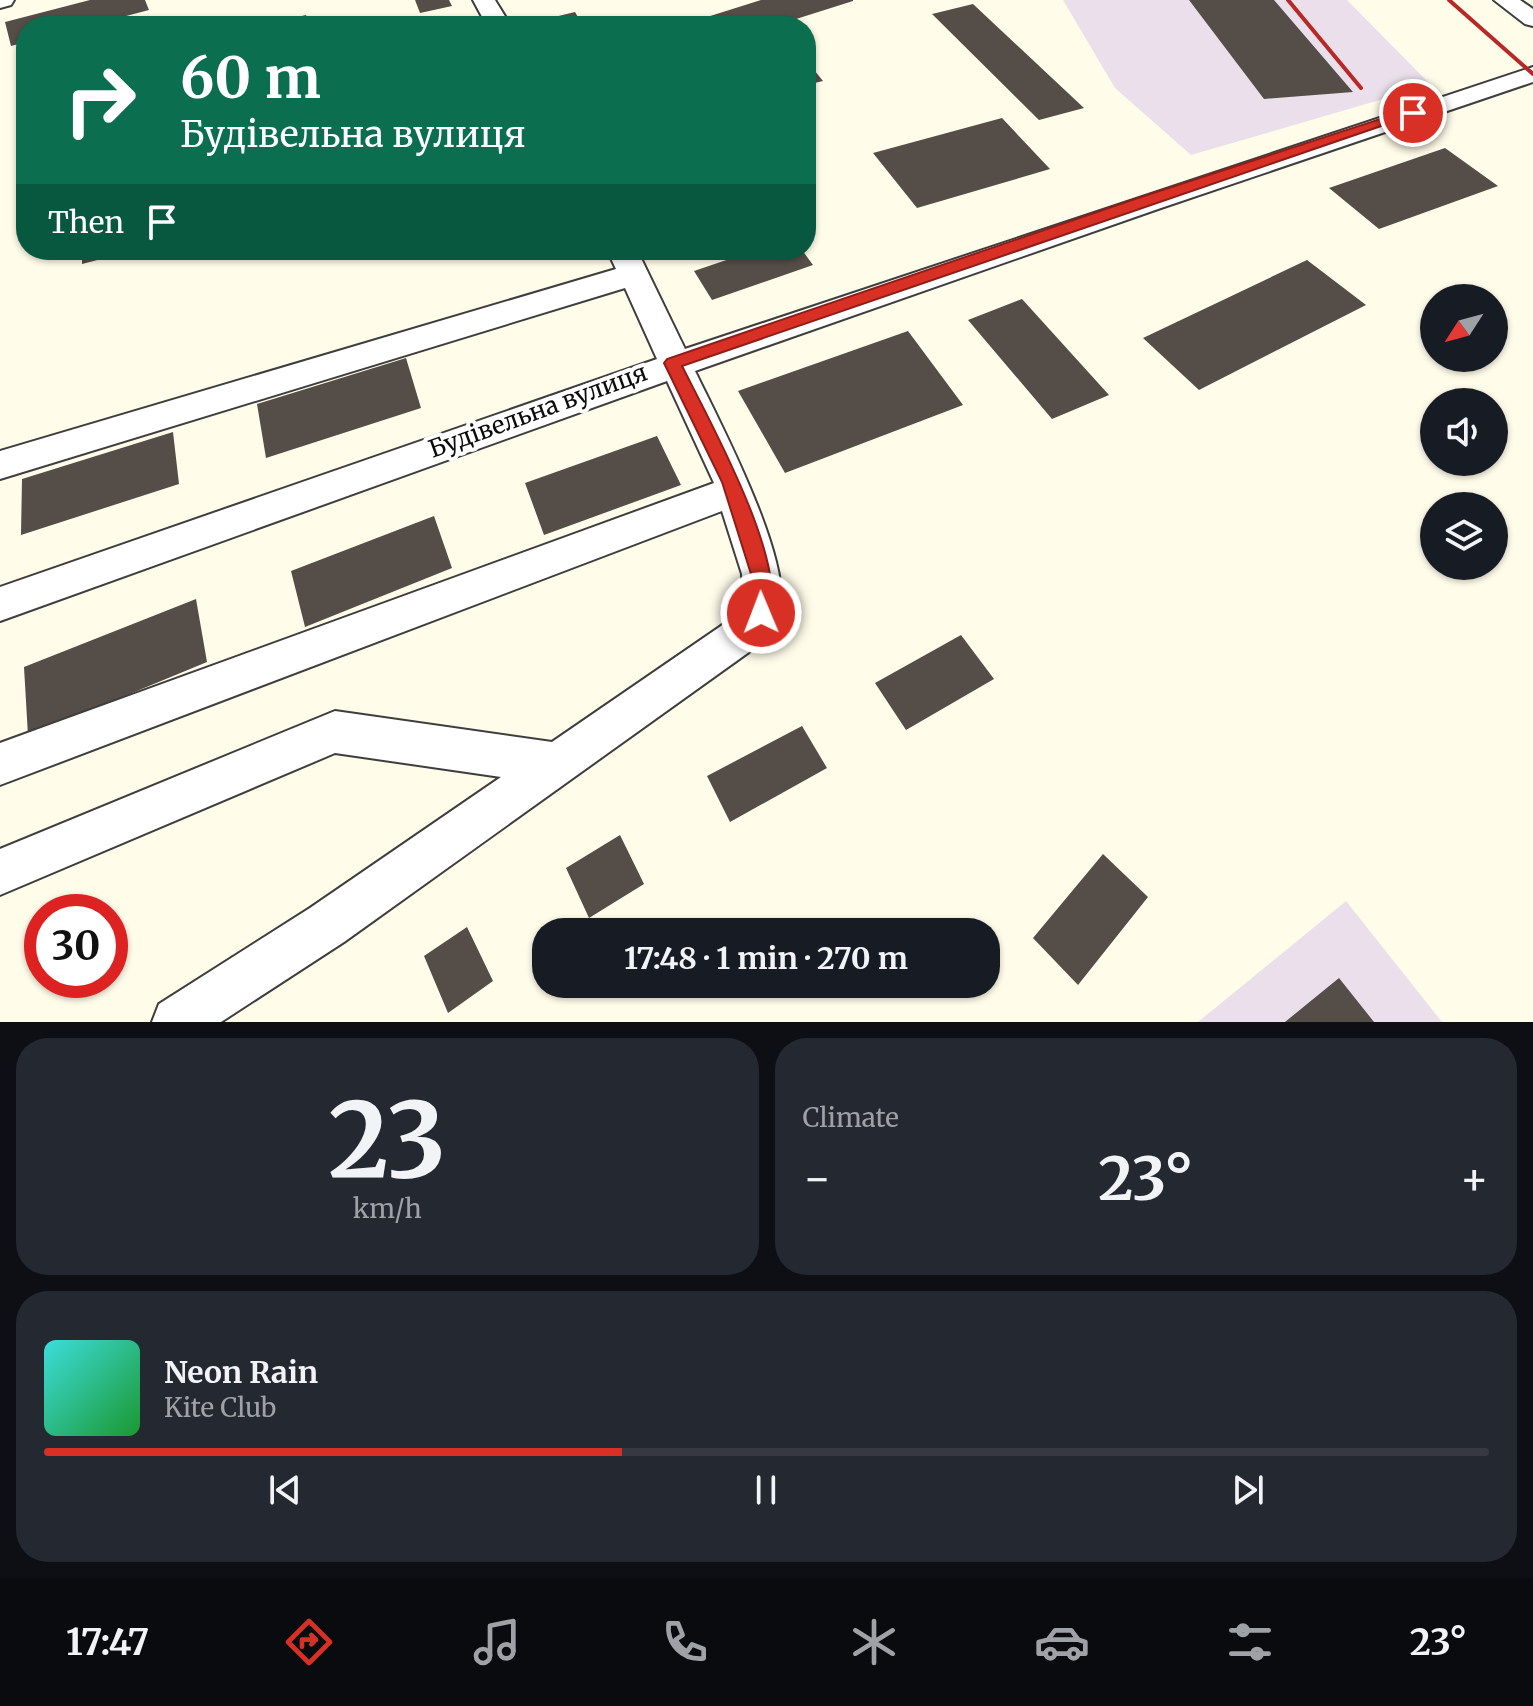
<!DOCTYPE html>
<meta charset="utf-8">
<style>
body{margin:0;font-family:Merriweather,serif;background:#242831;color:#f1f3f6;height:100vh;display:flex;flex-direction:column;font-size:30px;white-space:nowrap}
*{box-sizing:border-box;margin:0}
p{font-size:26px;color:#9ea1a6}
.icon{flex:none;width:44px;height:44px;fill:none;stroke:currentColor;stroke-width:2;stroke-linecap:round;stroke-linejoin:round}
.map{position:relative;height:1022px;overflow:hidden}
.side{display:flex;flex-direction:column;gap:16px;padding:16px;background:#0d0f14;flex:1}
.side>*{flex:none}
.banner{position:absolute;left:16px;top:16px;width:800px;height:244px;border-radius:32px;box-shadow:0 2px 6px #0004;background:#0b6e4f;color:#fff;overflow:hidden}
.needle{width:52px;rotate:234deg}
.tools{position:absolute;left:1420px;top:284px;display:grid;gap:16px}
.tools a{display:grid;place-items:center;width:88px;height:88px;border-radius:50%;background:#171b24;box-shadow:0 2px 6px #0004;font-size:40px}
.speed{position:absolute;left:24px;top:894px;display:flex;gap:16px;font-size:40px;font-weight:700;text-align:center}
.speed>*{display:grid;place-content:center;width:104px;height:104px;border-radius:50%;background:#171b24;box-shadow:0 2px 6px #0004;line-height:1}
.speed .limit{border:12px solid #d22;background:#fff;color:#111}
.pin{position:absolute;display:grid;place-items:center;width:68px;height:68px;color:#fff;margin:-34px;border:4px solid #fff;border-radius:50%;box-shadow:0 2px 8px #0007}
.me{position:absolute;width:88px;margin:-44px;rotate:359deg;stroke-linejoin:round;filter:drop-shadow(0 0 6px #0008)}
.turn{display:flex;align-items:center;gap:28px;height:168px;padding:0 32px;font-size:36px}
.turn .icon{width:104px;height:104px;stroke-width:2.5}
.turn b{display:block;font-size:56px;line-height:68px}
.then{display:flex;align-items:center;height:76px;padding:0 32px;background:#0003;gap:16px;font-size:30px}
.big{font-size:60px;font-weight:700;line-height:1.1}
.side .tile{flex:1;display:flex;flex-direction:column;justify-content:center;gap:12px;min-width:0;padding:0 28px;border-radius:32px;background:#242831}
.side .dial{align-items:center;gap:0}
.dial b{font-size:104px;line-height:1}
.song{display:flex;align-items:center;gap:24px}
.cover{width:96px;height:96px;border-radius:12px;background:linear-gradient(135deg,hsl(180 70% 55%),hsl(130 70% 35%))}
.played{height:8px;border-radius:4px;background:linear-gradient(90deg,#d93025 40%,#363941 40%)}
.keys{display:flex;justify-content:space-around;direction:ltr}
.heat{display:flex;justify-content:space-between;align-items:center;font-size:44px;direction:ltr}
.side .tiles{flex:1;display:grid;gap:16px;grid-template-columns:1fr 1fr}
.tile:last-child{grid-column:span 2}
.trip{position:absolute;left:532px;top:918px;width:468px;height:80px;border-radius:32px;background:#171b24;box-shadow:0 2px 6px #0004;font-weight:700;line-height:80px;text-align:center}
.dock{display:flex;height:128px;justify-content:space-around;align-items:center;background:#090b0e;color:#9ea1a6}
.dock .icon{width:56px;height:56px}
.dock .on{color:#d93025}
.dock b{font-size:36px;color:#f1f3f6}
.map>svg:first-child{display:block}
.industrial{fill:#eadfea}
.building{fill:#544d48}
.lines{fill:none;stroke-linecap:round;stroke-linejoin:round}
.minor-casing{stroke:#3e3e3e;stroke-width:4}
.minor{fill:#fff;fill-rule:evenodd}
.rail{stroke:#b72827;stroke-width:4}
.route{fill:#d93025;stroke:#8d1f18;stroke-width:2}
.labels{text-anchor:middle;stroke-width:8;stroke-linejoin:round;paint-order:stroke}
.street-label{font-size:24px;fill:#0b0b0b;stroke:#fff}
</style>
<div class="map">
<svg width="1533" height="1022" viewBox="0 0 1533 1022">
<rect width="100%" height="100%" fill="#fffcea"/>
<path class="industrial" d="M1063 0H1347L1431 85 1191 155 1115 88Z
M1346 901 1442 1022H1198Z"/>
<path class="building" d="M90 0H145L149 10 88 26H26V42L11 46 5 22Z
M415 0H449L452 6 420 13Z
M761 0H853V1L774 26H691L688 23Z
M1189 0H1274L1353 92 1264 99Z
M973 4 1084 108 1039 120 932 14Z
M575 12 583 26H545L542 20Z
M306 15 310 26H262V25Z
M806 60 823 81 806 85Z
M1002 118 1050 169 917 208 873 153Z
M1445 148 1498 186 1379 229 1329 188Z
M82 250H132V251L82 264Z
M756 250H802L813 265 712 300 694 271Z
M1307 260 1366 305 1199 390 1143 338Z
M1022 299 1109 395 1052 419 968 320Z
M908 331 963 405 785 473 738 391Z
M406 358 421 408 266 458 257 404Z
M173 432 179 484 21 535 22 479Z
M657 436 681 485 544 535 525 483Z
M434 516 452 568 305 627 291 571Z
M196 599 207 662 28 736 24 667Z
M961 635 994 679 906 730 875 683Z
M802 726 827 768 730 822 707 776Z
M620 835 644 884 589 918 566 868Z
M1103 854 1148 897 1078 985 1033 938Z
M467 927 493 981 448 1013 424 956Z
M1339 978 1374 1022H1285Z"/>
<g class="lines">
<defs>
<path id="minor" d="M0 0H14L11 5 0 8Z
M473 0H495L511 26H487Z
M1494 0H1520L1533 9V26L1525 24Z
M1533 67V82L1158 209 695 371C720 423 793 560 780 614 776 629 759 641 749 652L344 942 221 1022H152L159 1004 310 908 501 777 335 753 0 895V849L335 711 552 742 721 626 742 606V574L722 511 0 785V743L714 483 667 381 0 621V587L657 359 625 288 0 479V451L616 269 607 250H637L685 349Z"/>
</defs>
<use href="#minor" class="minor-casing"/>
<use href="#minor" class="minor"/>
<path class="rail" d="M1288 0 1361 88
M1449 0 1533 74"/>
</g>
<path class="route" d="M1408 110 1419 113 682 366C707 416 792 568 768 620L761 622 754 620 752 613 751 574 722 482 664 363 667 359 1138 198Z"/>
<g class="labels">
<g class="street-label">
<text transform="translate(538 411) rotate(-20)" y="8">Будівельна вулиця</text>
</g>
</g>
</svg>
<div class="tools">
<a><svg class="needle" viewBox="-14 -14 28 28"><path d="M0-13l5 13h-10z" fill="#e53935"/><path d="M0 13l5-13h-10z" fill="#9ea1a6"/></svg></a>
<a><svg class="icon" aria-label="sound" viewBox="0 0 24 24"><path d="M4 9h4l5-4v14l-5-4H4zM17 9q2 3 0 6"/></svg></a>
<a><svg class="icon" aria-label="layers" viewBox="0 0 24 24"><path d="M12 4l9 5-9 5-9-5zM3 14l9 5 9-5"/></svg></a>
</div>
<div class="speed"><div class="limit">30</div></div>
<div class="pin" style="left:1413px;top:113px;background:#d93025"><svg class="icon" aria-label="arrive" viewBox="0 0 24 24"><path d="M6 21V4h12l-3 4 3 4H6"/></svg></div>
<svg class="me" style="left:761px;top:613px" viewBox="-20 -20 40 40"><circle r="17" fill="#d93025" stroke="#fff" stroke-width="3"/><path d="M0-11L8 9 0 5-8 9z" fill="#fff"/></svg>
<div class="trip">17:48 · 1 min · 270 m</div>
<div class="banner">
<div class="turn"><svg class="icon" aria-label="right" viewBox="0 0 24 24"><path d="M7 20v-9h11M14 6l5 5-5 5"/></svg><div><b>60 m</b>Будівельна вулиця</div></div>
<div class="then">Then<svg class="icon" aria-label="arrive" viewBox="0 0 24 24"><path d="M6 21V4h12l-3 4 3 4H6"/></svg></div>
</div>
</div>
<section class="side">
<div class="tiles">
<div class="tile dial"><b>23</b><p>km/h</p></div>
<div class="tile"><p>Climate</p>
<div class="heat"><a>−</a><b class="big">23°</b><a>+</a></div>
</div>
<div class="tile">
<div class="song"><i class="cover"></i><div><b>Neon Rain</b><p>Kite Club</p></div></div>
<div class="played"></div>
<div class="keys"><svg class="icon" aria-label="previous" viewBox="0 0 24 24"><path d="M18 5L8 12l10 7zM5 5v14"/></svg><svg class="icon" aria-label="pause" viewBox="0 0 24 24"><path d="M8 5v14M16 5v14"/></svg><svg class="icon" aria-label="next" viewBox="0 0 24 24"><path d="M6 5l10 7-10 7zM19 5v14"/></svg></div>
</div>
</div>
</section>
<nav class="dock">
<b>17:47</b>
<svg class="icon on" aria-label="directions" viewBox="0 0 24 24"><path d="M12 3l9 9-9 9-9-9zM9 14v-3h6M13 9l2 2-2 2"/></svg>
<svg class="icon" aria-label="music" viewBox="0 0 24 24"><path d="M9 18V5l10-2v13"/><circle cx="6" cy="18" r="3"/><circle cx="16" cy="16" r="3"/></svg>
<svg class="icon" aria-label="phone" viewBox="0 0 24 24"><path d="M5 4h4l2 5-3 2q2 4 5 5l2-3 5 2v4C11 20 4 13 5 4z"/></svg>
<svg class="icon" aria-label="climate" viewBox="0 0 24 24"><path d="M12 3v18M4 7l16 10M4 17L20 7"/></svg>
<svg class="icon" aria-label="car" viewBox="0 0 24 24"><path d="M5 17H2v-5l4-1 3-4h7l3 4 3 1v5h-3M9 17h6M6 11h13"/><circle cx="7" cy="17" r="2"/><circle cx="17" cy="17" r="2"/></svg>
<svg class="icon" aria-label="filters" viewBox="0 0 24 24"><path d="M4 7h16M4 17h16"/><circle cx="9" cy="7" r="2"/><circle cx="15" cy="17" r="2"/></svg>
<b>23°</b>
</nav>
